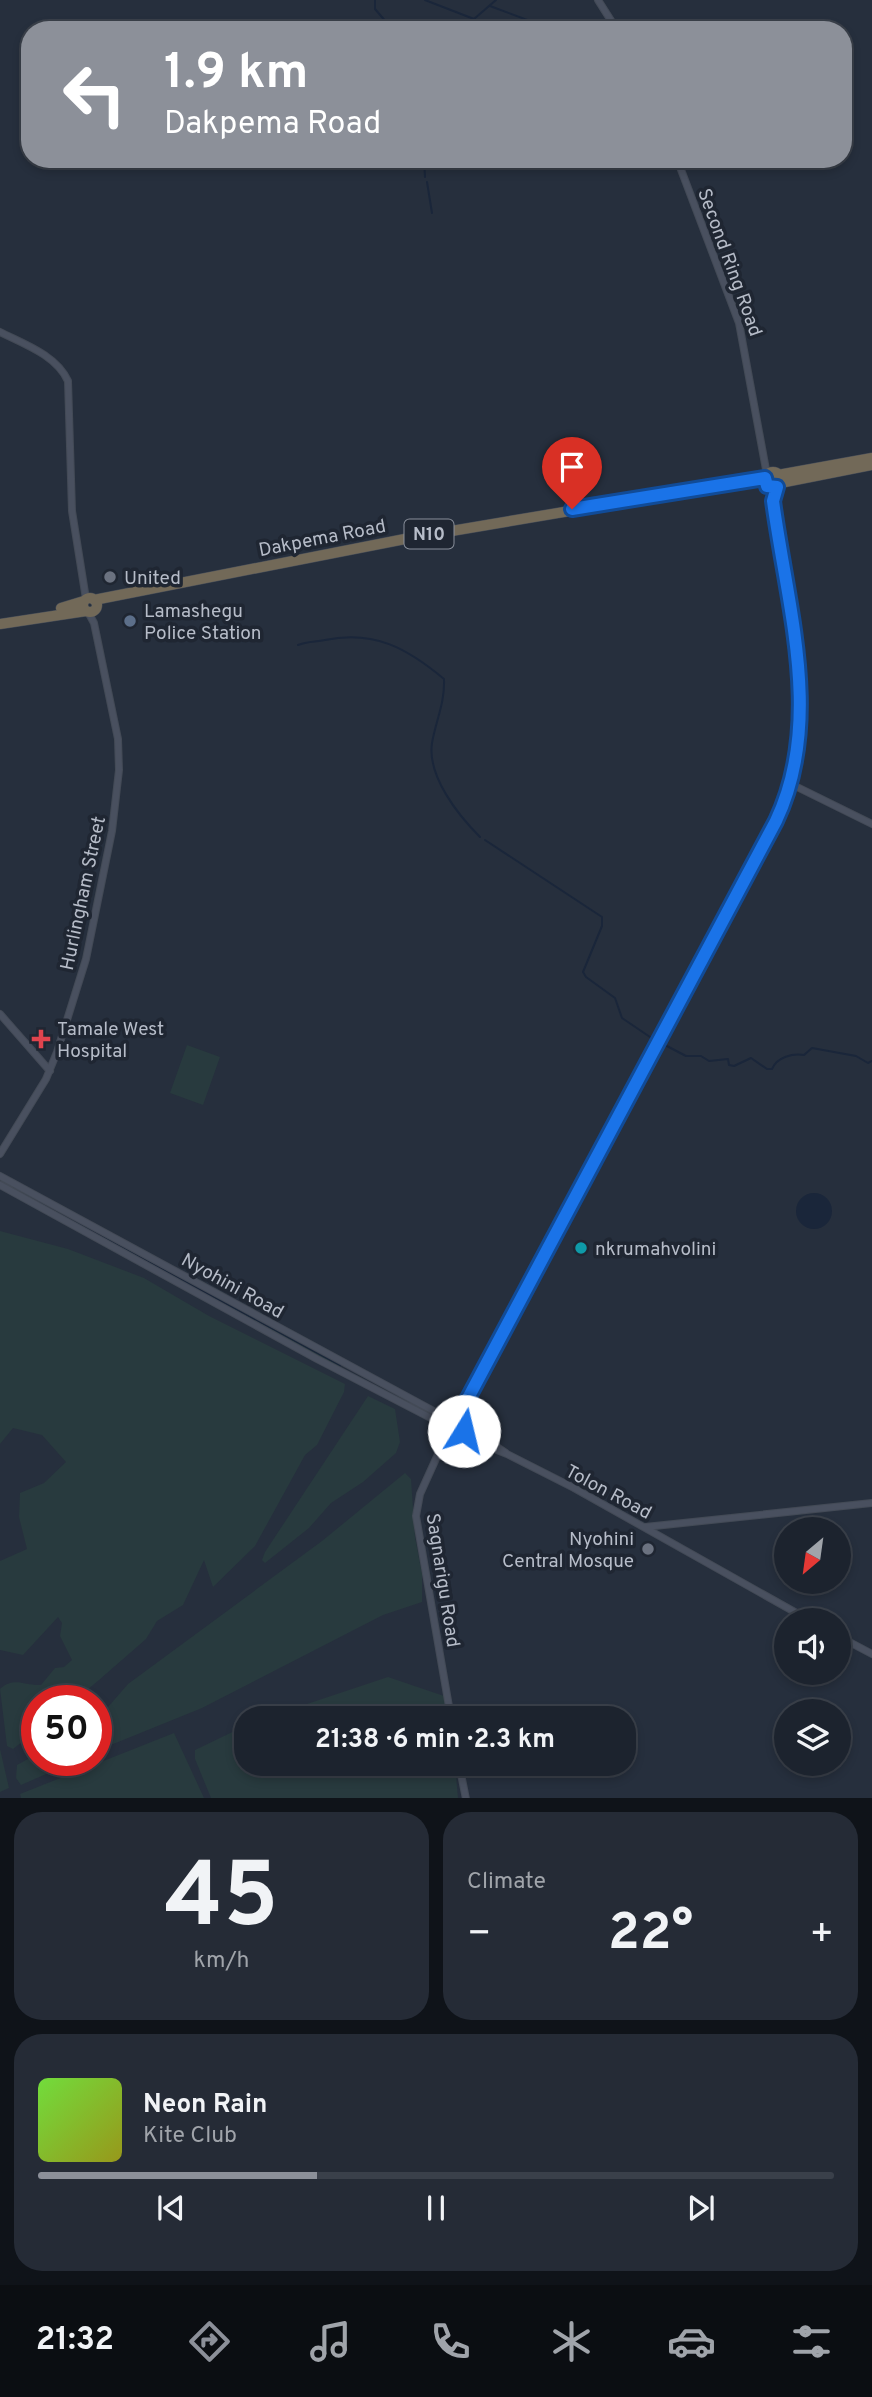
<!DOCTYPE html>
<meta charset="utf-8">
<style>
body{margin:0;font-family:Overpass,sans-serif;background:#252b36;color:#f1f3f6;height:100vh;display:flex;flex-direction:column;font-size:26px;white-space:nowrap}
*{box-sizing:border-box;margin:0}
p{font-size:23px;color:#a0a4aa}
.icon{flex:none;width:38px;height:38px;fill:none;stroke:currentColor;stroke-width:2;stroke-linecap:round;stroke-linejoin:round}
.map{position:relative;height:1798px;overflow:hidden}
.drawer{display:flex;flex-direction:column;gap:14px;padding:14px;background:#0f1319;flex:1}
.drawer>*{flex:none}
.banner{position:absolute;left:21px;top:21px;width:831px;height:147px;border-radius:28px;box-shadow:0 4px 10px #0003,0 0 0 2px #3a404a;background:#8c9099;color:#fff;overflow:hidden}
.needle{width:46px;rotate:209deg}
.fabs{position:absolute;left:774px;top:1517px;display:grid;gap:14px}
.fabs a{display:grid;place-items:center;width:77px;height:77px;border-radius:50%;background:#1c232e;box-shadow:0 4px 10px #0003,0 0 0 2px #3a404a;font-size:35px}
.speed{position:absolute;left:21px;top:1685px;display:flex;gap:14px;font-size:35px;font-weight:700;text-align:center}
.speed>*{display:grid;place-content:center;width:91px;height:91px;border-radius:50%;background:#1c232e;box-shadow:0 4px 10px #0003,0 0 0 2px #3a404a;line-height:1}
.speed .limit{border:10px solid #d22;background:#fff;color:#111}
.pin{position:absolute;display:grid;place-items:center;width:60px;height:60px;color:#fff;margin:-72px -30px;border-radius:50% 50% 50% 0;rotate:-45deg;box-shadow:0 0 7px #0007}
.pin .icon{rotate:45deg}
.me{position:absolute;width:77px;margin:-38px;rotate:9deg;stroke-linejoin:round;filter:drop-shadow(0 0 5px #0008)}
.turn{display:flex;align-items:center;gap:24px;height:147px;padding:0 28px;font-size:32px}
.turn .icon{width:91px;height:91px;stroke-width:2.5}
.turn b{display:block;font-size:49px;line-height:60px}
.big{font-size:52px;font-weight:700;line-height:1.1}
.drawer .card{flex:1;display:flex;flex-direction:column;justify-content:center;gap:10px;min-width:0;padding:0 24px;border-radius:28px;background:#252b36}
.drawer .dial{align-items:center;gap:0}
.dial b{font-size:91px;line-height:1}
.song{display:flex;align-items:center;gap:21px}
.cover{width:84px;height:84px;border-radius:10px;background:linear-gradient(135deg,hsl(100 70% 55%),hsl(60 70% 35%))}
.played{height:7px;border-radius:4px;background:linear-gradient(90deg,#8c9099 35%,#3a404a 35%)}
.keys{display:flex;justify-content:space-around;direction:ltr}
.heat{display:flex;justify-content:space-between;align-items:center;font-size:38px;direction:ltr}
.drawer .tiles{flex:1;display:grid;gap:14px;grid-template-columns:1fr 1fr}
.card:last-child{grid-column:span 2}
.trip{position:absolute;left:234px;top:1706px;width:402px;height:70px;border-radius:28px;background:#1c232e;box-shadow:0 4px 10px #0003,0 0 0 2px #3a404a;font-weight:700;line-height:70px;text-align:center}
.tab-bar{display:flex;height:112px;justify-content:space-around;align-items:center;background:#0b0e12;color:#a0a4aa}
.tab-bar .icon{width:49px;height:49px}
.tab-bar .on{color:#8c9099}
.tab-bar b{font-size:32px;color:#f1f3f6}
.map>svg:first-child{display:block}
.green{fill:#283a3e}
.water{fill:#1a263a}
.lines{fill:none;stroke-linecap:round;stroke-linejoin:round}
.stream{stroke:#1a263a;stroke-width:2}
.secondary-casing{stroke:#434a56;stroke-width:8}
.highway-casing{stroke:#454c58;stroke-width:11}
.secondary{stroke:#49505f;stroke-width:6}
.highway{stroke:#726958;stroke-width:10}
.route-casing{stroke:#114b97;stroke-width:18}
.route{stroke:#1a73e8;stroke-width:12}
.worship-dot{fill:#6b7280;stroke:#1f2632;stroke-width:2.5}
.service-dot{fill:#5c6f8a;stroke:#1f2632;stroke-width:2.5}
.health-dot{fill:#e0444e;stroke:#1f2632;stroke-width:2.5}
.culture-dot{fill:#0f9aa8;stroke:#1f2632;stroke-width:2.5}
.labels{text-anchor:middle;stroke-width:7;stroke-linejoin:round;paint-order:stroke}
.shield{fill:#1f2632;stroke:#898f9b;stroke-width:2}
.shield-label{font-size:18px;font-weight:bold;fill:#b6bcc8}
.street-label{font-size:19px;fill:#b6bcc8;stroke:#1f2632}
.poi-label{font-size:19px;fill:#b6bcc8;stroke:#1f2632;text-anchor:start}
</style>
<div class="map">
<svg width="872" height="1799" viewBox="0 0 872 1799">
<rect width="100%" height="100%" fill="#262f3d"/>
<path class="green" d="M187 1045 220 1057 203 1105 170 1093Z
M27 1197 340 1364 339 1367 311 1353Z
M0 1231 68 1249 144 1278 209 1316 345 1384 344 1392 317 1445 305 1455 255 1546 213 1587 204 1560 183 1605 157 1621 146 1639 99 1680 74 1701H37V1730L13 1749 7 1746 0 1689C14 1676 25 1686 41 1685L55 1668 64 1667 72 1660 60 1636 62 1623 58 1617 23 1655 0 1650V1561L27 1549 19 1517 20 1493 44 1483 66 1462 42 1435 13 1428 0 1444Z
M368 1396 395 1409 400 1442 396 1453 363 1482 331 1503 309 1528 265 1563 262 1560 265 1552Z
M405 1473 411 1479 415 1537 422 1574V1602L383 1615 202 1708 96 1751V1715L108 1707 128 1684 322 1541Z
M388 1677 444 1696 448 1718H265Z
M247 1725V1764H455L458 1798H211L195 1759V1750Z
M174 1733 204 1798H21L20 1794Z
M0 1749 9 1788 0 1792Z
M37 1754V1760L76 1761 21 1785 16 1778 17 1765Z"/>
<path class="water" d="M796 1211a18 18 0 1 1 36 0a18 18 0 1 1-36 0Z"/>
<g class="lines">
<path class="stream" d="M375 0V9L393 30
M425 0 474 19 496 0
M490 6 554 30
M608 30 612 29
M424 159 425 177
M427 182 432 213
M298 645C307 641 316 642 325 640 374 630 407 648 444 679 445 703 436 720 432 743 427 776 458 815 480 837
M485 840 602 917V926L583 972 586 977 615 998 622 1018 650 1037
M663 1044 686 1056H701L709 1061 728 1059 729 1065 734 1066 751 1058 767 1069H772C777 1057 793 1053 804 1055L812 1048 856 1056 868 1063 872 1061
M39 1203 340 1365"/>
<defs>
<path id="secondary" d="M598 0 617 30
M677 159 739 323 767 475
M0 332C24 344 56 355 68 381L72 511 86 599
M773 499 777 487
M791 784 872 824
M0 1014 50 1071
M0 1154 46 1079 57 1052 86 959 112 831 119 770 118 739 94 623 88 612
M0 1176 452 1421
M0 1185 317 1359 448 1427
M449 1428a8 8 0 1 1 16 0a8 8 0 1 1-16 0Z
M455 1420 477 1384 604 1141 776 821C815 739 798 647 782 561 778 536 776 511 769 487
M465 1425 506 1453
M449 1430 420 1494 416 1516 451 1718
M459 1435 507 1454 574 1488 809 1620
M645 1527 872 1503
M838 1636 872 1654
M459 1764 466 1799"/>
<path id="highway" d="M765 480a8 8 0 1 1 16 0a8 8 0 1 1-16 0Z
M778 475 872 458
M780 483 872 465
M83 605a7 7 0 1 1 14 0a7 7 0 1 1-14 0Z
M94 600 410 538 765 478
M61 608 84 601
M0 624 86 611"/>
</defs>
<use href="#secondary" class="secondary-casing"/>
<use href="#highway" class="highway-casing"/>
<use href="#secondary" class="secondary"/>
<use href="#highway" class="highway"/>
</g>
<g class="lines">
<defs>
<path id="route" d="M464 1431 466 1402 776 821C824 720 787 606 773 501L777 487 767 486 765 478 572 509"/>
</defs>
<use href="#route" class="route-casing"/>
<use href="#route" class="route"/>
</g>
<g class="worship-dot">
<circle cx="110" cy="577" r="7"/>
<circle cx="648" cy="1549" r="7"/>
</g>
<circle class="service-dot" cx="130" cy="621" r="7"/>
<path class="health-dot" d="M37.5 1028.5h7v7h7v7h-7v7h-7v-7h-7v-7h7z"/>
<circle class="culture-dot" cx="581" cy="1248" r="7"/>
<g class="labels">
<rect class="shield" x="404.5" y="519.5" width="49" height="29" rx="5"/>
<g class="shield-label">
<text x="429" y="540">N10</text>
</g>
<g class="street-label">
<text transform="translate(731 262) rotate(70)" y="7">Second Ring Road</text>
<text transform="translate(322 537) rotate(-11)" y="7">Dakpema Road</text>
<text transform="translate(82 893) rotate(-78)" y="7">Hurlingham Street</text>
<text transform="translate(233 1285) rotate(29)" y="7">Nyohini Road</text>
<text transform="translate(609 1491) rotate(28)" y="7">Tolon Road</text>
<text transform="translate(444 1580) rotate(81)" y="7">Sagnarigu Road</text>
</g>
<g class="poi-label">
<text x="124" y="584">United</text>
<text x="144" y="617">Lamashegu<tspan x="144" dy="22">Police Station</tspan></text>
<text x="57" y="1035">Tamale West<tspan x="57" dy="22">Hospital</tspan></text>
<text x="595" y="1255">nkrumahvolini</text>
<text x="634" y="1545" text-anchor="end">Nyohini<tspan x="634" dy="22">Central Mosque</tspan></text>
</g>
</g>
</svg>
<div class="fabs">
<a><svg class="needle" viewBox="-14 -14 28 28"><path d="M0-13l5 13h-10z" fill="#e53935"/><path d="M0 13l5-13h-10z" fill="#a0a4aa"/></svg></a>
<a><svg class="icon" aria-label="sound" viewBox="0 0 24 24"><path d="M4 9h4l5-4v14l-5-4H4zM17 9q2 3 0 6"/></svg></a>
<a><svg class="icon" aria-label="layers" viewBox="0 0 24 24"><path d="M12 4l9 5-9 5-9-5zM3 14l9 5 9-5"/></svg></a>
</div>
<div class="speed"><div class="limit">50</div></div>
<div class="pin" style="left:572px;top:509px;background:#d93025"><svg class="icon" aria-label="arrive" viewBox="0 0 24 24"><path d="M6 21V4h12l-3 4 3 4H6"/></svg></div>
<svg class="me" style="left:464px;top:1431px" viewBox="-20 -20 40 40"><circle r="19" fill="#fff"/><path d="M0-13L10 11 0 6-10 11z" fill="#1a73e8"/></svg>
<div class="trip">21:38 · 6 min · 2.3 km</div>
<div class="banner">
<div class="turn"><svg class="icon" aria-label="left" viewBox="0 0 24 24"><path d="M17 20v-9H6M10 6l-5 5 5 5"/></svg><div><b>1.9 km</b>Dakpema Road</div></div>
</div>
</div>
<section class="drawer">
<div class="tiles">
<div class="card dial"><b>45</b><p>km/h</p></div>
<div class="card"><p>Climate</p>
<div class="heat"><a>−</a><b class="big">22°</b><a>+</a></div>
</div>
<div class="card">
<div class="song"><i class="cover"></i><div><b>Neon Rain</b><p>Kite Club</p></div></div>
<div class="played"></div>
<div class="keys"><svg class="icon" aria-label="previous" viewBox="0 0 24 24"><path d="M18 5L8 12l10 7zM5 5v14"/></svg><svg class="icon" aria-label="pause" viewBox="0 0 24 24"><path d="M8 5v14M16 5v14"/></svg><svg class="icon" aria-label="next" viewBox="0 0 24 24"><path d="M6 5l10 7-10 7zM19 5v14"/></svg></div>
</div>
</div>
</section>
<nav class="tab-bar">
<b>21:32</b>
<svg class="icon on" aria-label="directions" viewBox="0 0 24 24"><path d="M12 3l9 9-9 9-9-9zM9 14v-3h6M13 9l2 2-2 2"/></svg>
<svg class="icon" aria-label="music" viewBox="0 0 24 24"><path d="M9 18V5l10-2v13"/><circle cx="6" cy="18" r="3"/><circle cx="16" cy="16" r="3"/></svg>
<svg class="icon" aria-label="phone" viewBox="0 0 24 24"><path d="M5 4h4l2 5-3 2q2 4 5 5l2-3 5 2v4C11 20 4 13 5 4z"/></svg>
<svg class="icon" aria-label="climate" viewBox="0 0 24 24"><path d="M12 3v18M4 7l16 10M4 17L20 7"/></svg>
<svg class="icon" aria-label="car" viewBox="0 0 24 24"><path d="M5 17H2v-5l4-1 3-4h7l3 4 3 1v5h-3M9 17h6M6 11h13"/><circle cx="7" cy="17" r="2"/><circle cx="17" cy="17" r="2"/></svg>
<svg class="icon" aria-label="filters" viewBox="0 0 24 24"><path d="M4 7h16M4 17h16"/><circle cx="9" cy="7" r="2"/><circle cx="15" cy="17" r="2"/></svg>
</nav>
